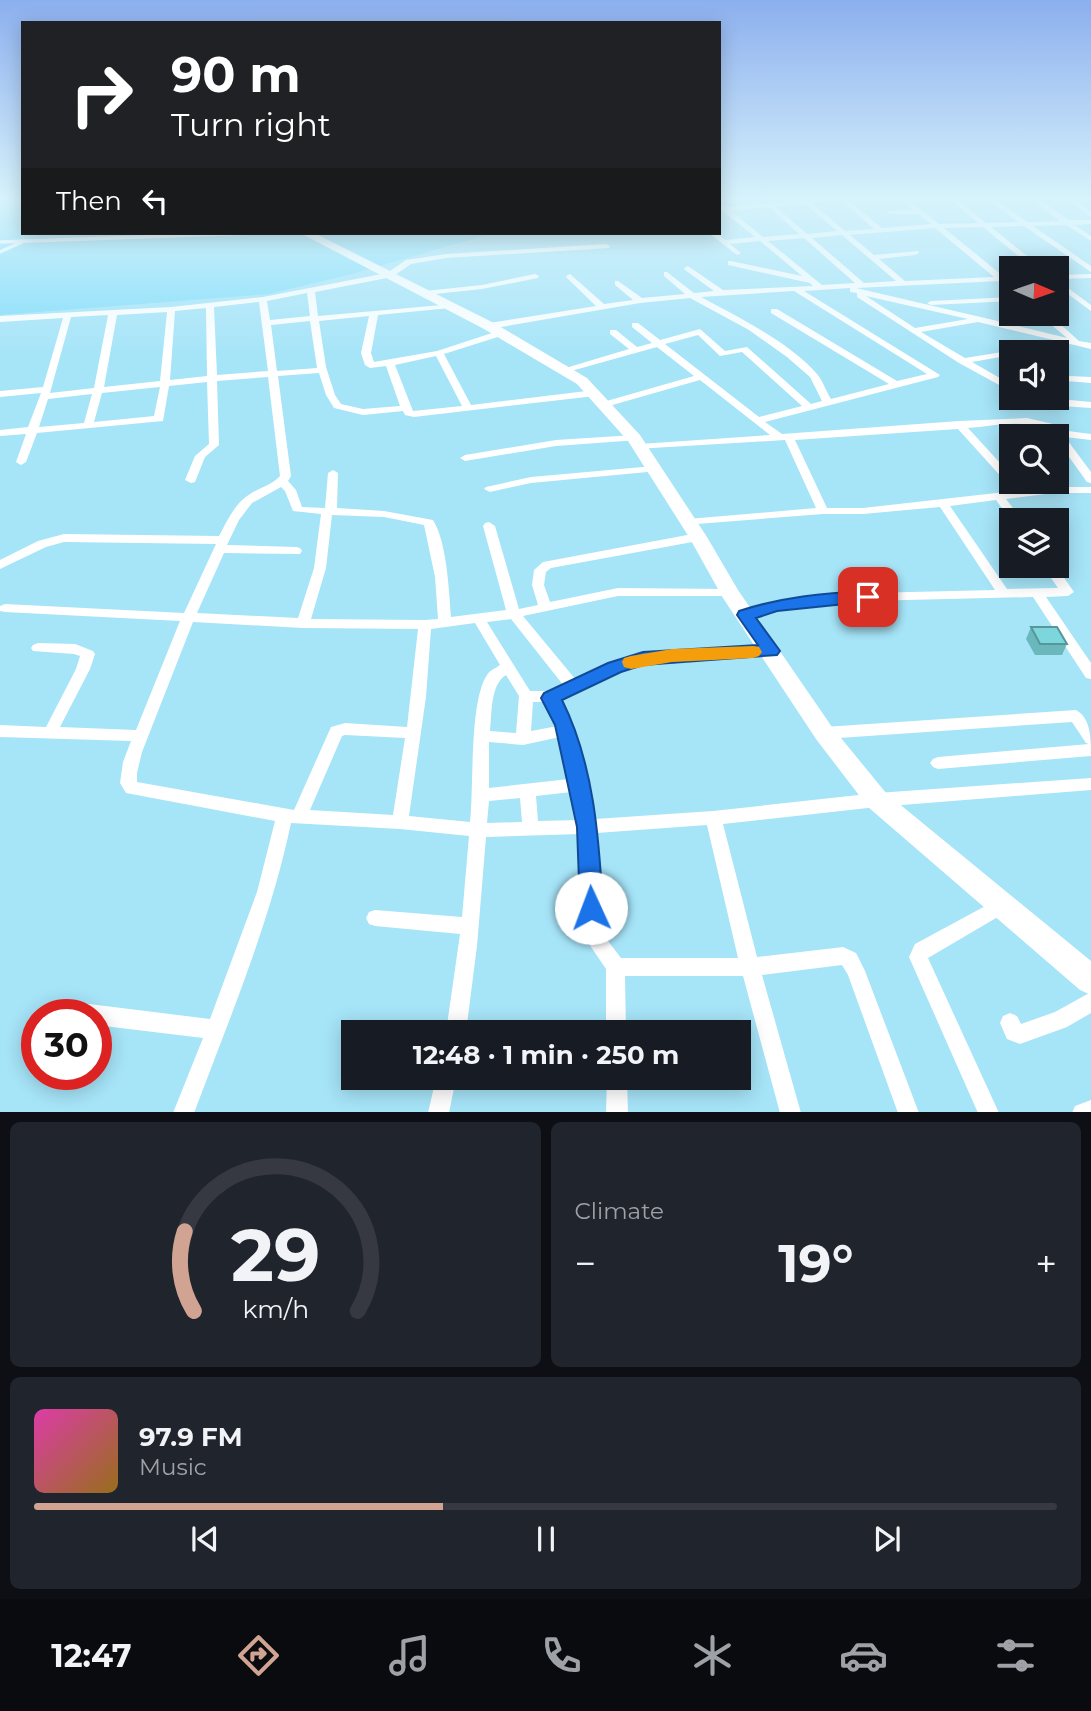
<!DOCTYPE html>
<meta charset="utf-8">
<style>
body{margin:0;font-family:Montserrat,sans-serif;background:#20242c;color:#f1f3f6;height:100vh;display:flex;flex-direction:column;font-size:26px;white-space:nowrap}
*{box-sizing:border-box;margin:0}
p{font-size:23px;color:#9ea1a6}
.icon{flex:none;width:38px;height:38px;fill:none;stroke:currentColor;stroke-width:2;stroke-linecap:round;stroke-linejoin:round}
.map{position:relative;height:1112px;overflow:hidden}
.details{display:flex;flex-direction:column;gap:10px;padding:10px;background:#0d0f14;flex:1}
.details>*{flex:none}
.guide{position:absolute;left:21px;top:21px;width:700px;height:214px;border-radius:0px;box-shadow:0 4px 18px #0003;background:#202124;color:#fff;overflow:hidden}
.needle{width:46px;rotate:92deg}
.controls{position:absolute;left:999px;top:256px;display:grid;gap:14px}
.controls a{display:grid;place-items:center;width:70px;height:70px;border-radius:0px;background:#171b24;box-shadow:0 4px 18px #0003;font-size:35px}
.speed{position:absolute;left:21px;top:999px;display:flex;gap:14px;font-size:35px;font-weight:700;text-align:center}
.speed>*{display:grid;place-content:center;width:91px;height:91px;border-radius:50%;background:#171b24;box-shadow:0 4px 18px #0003;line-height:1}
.speed .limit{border:10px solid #d22;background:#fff;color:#111}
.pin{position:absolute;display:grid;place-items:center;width:60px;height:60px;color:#fff;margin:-30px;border-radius:14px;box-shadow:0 4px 10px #0006}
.me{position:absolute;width:77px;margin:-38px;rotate:358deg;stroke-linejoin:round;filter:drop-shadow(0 0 5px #0008)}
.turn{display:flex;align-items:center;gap:24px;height:147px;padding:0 35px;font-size:32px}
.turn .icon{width:91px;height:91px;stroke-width:2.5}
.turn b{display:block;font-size:49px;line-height:60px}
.then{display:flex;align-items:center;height:66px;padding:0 35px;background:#0003;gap:14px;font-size:26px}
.big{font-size:52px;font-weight:700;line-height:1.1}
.details .card{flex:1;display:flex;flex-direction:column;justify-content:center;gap:10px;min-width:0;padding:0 24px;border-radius:10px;background:#20242c}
.details .dial{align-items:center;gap:0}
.dial svg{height:182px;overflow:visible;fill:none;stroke:#363941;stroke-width:7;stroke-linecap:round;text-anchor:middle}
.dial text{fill:#f1f3f6;stroke:none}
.song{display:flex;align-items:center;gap:21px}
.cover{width:84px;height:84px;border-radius:10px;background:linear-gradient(135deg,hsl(320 70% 55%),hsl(40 70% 35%))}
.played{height:7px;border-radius:4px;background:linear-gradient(90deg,#d0a392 40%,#363941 40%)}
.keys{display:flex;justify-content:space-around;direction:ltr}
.heat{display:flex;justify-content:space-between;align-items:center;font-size:38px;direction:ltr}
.details .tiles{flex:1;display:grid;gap:10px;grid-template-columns:1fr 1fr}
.card:last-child{grid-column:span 2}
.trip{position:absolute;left:341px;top:1020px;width:410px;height:70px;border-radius:0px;background:#171b24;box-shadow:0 4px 18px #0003;font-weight:700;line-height:70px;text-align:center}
.tab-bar{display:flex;height:112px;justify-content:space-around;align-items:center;background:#090b0e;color:#9ea1a6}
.tab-bar .icon{width:49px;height:49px}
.tab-bar .selected{color:#d0a392}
.tab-bar b{font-size:32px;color:#f1f3f6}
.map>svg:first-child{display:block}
.built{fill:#82ddfa}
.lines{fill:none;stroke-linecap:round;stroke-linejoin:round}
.lane{stroke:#fff;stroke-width:3.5}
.street{fill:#fff;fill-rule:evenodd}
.secondary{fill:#fff;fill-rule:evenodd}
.wall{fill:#6bb8bc}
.building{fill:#7cd6db;stroke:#579699;stroke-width:2}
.route{fill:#1a73e8;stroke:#114b97;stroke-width:2}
.slow{fill:#f59e0b}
</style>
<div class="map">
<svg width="1091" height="1113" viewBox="0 0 1091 1113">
<rect width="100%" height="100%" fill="#a6e4f8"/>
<path class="built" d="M0 200H23V233H493L352 274 269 294 0 315Z"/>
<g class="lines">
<path class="lane" d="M0 242 254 233
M0 252 22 242"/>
<path class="street" d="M801 200H828L812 203 845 231 874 229 841 200H848L882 228 931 224 918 214H888L887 213 890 211 913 210 902 200H909L939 224 978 223 951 200H958L986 223 1018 222 989 200H997L1027 222 1060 221 1032 200H1040L1069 220H1091V224L1075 225 1091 236V241L1066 225 1033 226 1091 266V272L1024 226 991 227 1042 268H1033L983 227 944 228 1003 276H1012V280L1009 281 1012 283V289L1000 281 856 288 1002 322V319L1005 318 1042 317 1039 313H1048L1079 341 1091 343V349L978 322 921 332 965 358 1015 350 1016 352H1012V355L972 362 1012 385V392L959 363 857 297V293L850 292V288L804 291 940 375 938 377 765 422 782 434 959 421 1027 418 1053 424 1060 430 1091 434V440L1065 437 1091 472V483L1087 482 1057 440V436H1054C1033 416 995 426 968 428L1012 476V481H1017L1025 490 1054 487H1091V493H1054L1006 499 1022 520H1012V522L996 500 950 506 1007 589 1058 588 1042 565H1055L1074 592 1068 596 1046 597 1091 663V679L1086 678 1033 597 826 602 776 609 745 619 740 618 738 615 740 612 775 601 826 594 995 590 940 507 863 514H823L684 525 682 523 688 519 816 508 785 440 636 449 635 447 636 445 640 444 770 435 700 380 609 406H603V402L694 376 657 347 564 373 559 370 629 349 610 334V330H616L637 347 652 343 632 327V323H638L660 340 700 329 725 351 747 347 811 404 822 401 810 377 787 357 749 330 690 298 640 303 489 329 485 326 489 323 596 306 567 278 566 276 570 274 604 304 633 300 615 285V281H618L642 298 685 294 664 276V272H667L694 293 714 291 685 270 684 268 688 266 723 290 813 286 810 283 728 265V261H731L802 276 760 241 730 244 741 253 737 255 709 233H717L725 240 755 237 719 208V202L727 207ZM805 204 837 231 807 234 776 207ZM769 207 799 234 763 237 731 211ZM935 228 994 277 905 281 879 259 915 255 919 253 918 251 874 255 850 235ZM842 235 896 281 864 283 812 238ZM804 238 855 283 822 285 768 241ZM794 291 927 374 897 381 777 309H771V313L889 384 831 399C826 391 823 381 817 374 791 343 736 316 701 297ZM866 296 968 319 915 328ZM1048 322 1067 338 1006 323ZM698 335 720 356 742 352 802 406 759 417 665 344ZM958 429 1014 491 863 508H827L795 440Z
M1067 200H1075L1091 212V217Z
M606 244 610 246 609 248 446 258 411 264 392 277 315 292 318 316 453 304V308H450L378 315 371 353 374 362 437 351 498 331H504V335L444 354 471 405 595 390 600 393 595 396 414 417 405 415 403 411 363 415 334 408 326 395 319 373 278 376 291 476 288 481 296 490 302 507 325 508 328 473 333 470 338 473 337 508 384 511 433 520C447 542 449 591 451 617L506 610 483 526 485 523 489 522 495 526 519 609 538 605 532 585 534 570 543 562 698 533 702 534 704 537 698 541 551 568 546 572 544 585 550 602 618 588 730 589 736 593 735 596H618L523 616 576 680 606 665 649 653 690 648 771 646 776 648 778 651 776 654 771 656C726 657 678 654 635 666 608 673 585 691 559 699L572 725 595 819 713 811 877 793 1091 778V790L877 807 723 824 757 957 843 947 856 953 865 971 919 1113H898L848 975 842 965 762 975 801 1113H780L743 976H625L626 1032H606V969L583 935 580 834 486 837 477 946 466 1032H446L460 934 375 926 369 924 366 918 369 912 375 910 462 917 469 836 400 829 291 823C270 923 230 1017 194 1113H173L203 1038 96 1025V1015H64L63 1012 66 1005 73 1002 210 1019 257 892 275 821 126 793 120 783 123 762 131 741 0 737V725L46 727 76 669 80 656 74 654 33 651 31 648 33 645 38 643 75 644 93 651 95 654 90 669 60 727 136 730 180 621 5 612 0 611V606L5 604 184 613 216 544 64 542 46 547 0 569V560L38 541 64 534 219 536C227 521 235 503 250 494 261 487 272 485 280 476L268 377 217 381 219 445 205 457 195 482 191 483 185 480 195 456 209 444 207 382 169 386 163 421 37 433 26 462 21 465 16 462 26 434 0 436V430L28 427 41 393 0 397V391L43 387 63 318 0 322V316L171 307 263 297 387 273 406 260 446 254ZM307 293 310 316 270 320 267 301ZM259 302 268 371 217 375 214 307ZM206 308 207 376 170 380 175 311ZM167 312 160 381 104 387 117 315ZM108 315 94 388 50 393 71 317ZM369 316 361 353 365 365 370 368 386 366 400 406 363 409 341 404 335 395 326 367 319 321ZM310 321 317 368 277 371 271 325ZM436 356 462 406 413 411 395 365ZM160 387 154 416 94 422 102 393ZM92 394 84 423 39 427 48 399ZM281 487 285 491 293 511 321 514 314 568 298 618 197 613 224 553 300 554 302 551 300 548 296 547 227 545 239 520 252 503ZM332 515 384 517 424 525 435 577 438 619 425 620 311 619 326 568ZM511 619 564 686 549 691H530L487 622ZM193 622 303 628 418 629 407 727 345 723 331 727 294 810 137 782V773L142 752ZM475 623 500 665C496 668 490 670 487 675 469 702 474 787 470 822L409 816 426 697 431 629ZM506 675 519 696 516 733 490 731C492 714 490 685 506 675ZM533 702H546L558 726 531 731ZM345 735 405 738 393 815 310 810 342 736ZM560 737 569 779 489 788V742L523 745ZM572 792 578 820 538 821 536 796ZM520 798 522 822 487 823 489 801ZM707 825 738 958H621L601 932 597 833Z
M535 274 539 276 538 278 482 289 425 295 421 293 425 291 482 285Z
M1091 274V278L1057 279V275Z
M1057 280 1091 305V311L1057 286Z
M1012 297V301L931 305 927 303 931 301Z
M1069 376 1091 377V383L1066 381 1064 379Z
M1039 397 1091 402V408L1046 405 1043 404Z
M634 435 639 438 638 440 556 446 465 461 460 458 465 455 556 440Z
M654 466 658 467 659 469 658 471 531 483 490 492 484 489 486 487 531 477Z
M1076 710C1091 718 1091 739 1091 756L938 769 933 767 930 763 933 759 938 757 1089 744 1086 743 1072 722 824 739 819 737 816 733 819 729 824 727Z
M1002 897 1008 899 1011 905 1008 911 928 958 999 1113H978L909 957 915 944Z
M1091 992V1013L1067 1027 1020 1044 1007 1039 1000 1023 1003 1016 1010 1013 1017 1016 1021 1024 1055 1012Z
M436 1078H456L449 1113H428Z
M607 1078H627L628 1113H606Z
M1091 1100V1113H1072L1075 1106Z"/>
<path class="secondary" d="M300 233H314L494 323 587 378 640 435 707 537 738 590 832 727 886 793 1091 961V995L1080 990 868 807 816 739 723 598 689 537 628 441 577 384 484 329Z"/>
</g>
<path class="wall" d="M1031 627 1067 644 1062 655H1035L1026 639Z"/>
<path class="building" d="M1031 627H1057L1067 644H1040Z"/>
<linearGradient id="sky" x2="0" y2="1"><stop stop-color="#8cafee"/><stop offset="0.56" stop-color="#d7f3fc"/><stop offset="1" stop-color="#d7f3fc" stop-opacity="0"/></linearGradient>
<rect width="1091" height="356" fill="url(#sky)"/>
<path class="route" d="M868 591 876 597 874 601 777 611 756 618 780 651 777 655 643 665 621 672 562 700C594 764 599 838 603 908L599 916 591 919 583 916 580 908 577 827 555 725 541 698 544 693 608 663 643 652 758 645 737 615 739 611C782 597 823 593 868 591Z"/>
<path class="slow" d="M753 646 759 647 762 652 759 656 753 658 672 662 631 669 624 667 622 662 624 658 631 656 672 649Z"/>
</svg>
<div class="controls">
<a><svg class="needle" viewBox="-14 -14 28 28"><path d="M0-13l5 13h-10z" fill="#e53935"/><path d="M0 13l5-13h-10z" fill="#9ea1a6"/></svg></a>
<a><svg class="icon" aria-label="sound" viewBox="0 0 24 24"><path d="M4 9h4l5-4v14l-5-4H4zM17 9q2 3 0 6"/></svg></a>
<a><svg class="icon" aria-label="search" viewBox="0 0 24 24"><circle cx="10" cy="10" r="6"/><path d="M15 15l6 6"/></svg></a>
<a><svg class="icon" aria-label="layers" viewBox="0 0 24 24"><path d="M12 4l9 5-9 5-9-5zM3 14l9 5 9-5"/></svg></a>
</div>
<div class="speed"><div class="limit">30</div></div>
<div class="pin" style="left:868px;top:597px;background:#d93025"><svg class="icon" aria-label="arrive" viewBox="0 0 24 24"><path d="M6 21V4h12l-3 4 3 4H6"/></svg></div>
<svg class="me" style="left:591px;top:908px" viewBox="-20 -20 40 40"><circle r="19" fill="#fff"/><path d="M0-13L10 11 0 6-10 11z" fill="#1a73e8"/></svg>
<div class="trip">12:48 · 1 min · 250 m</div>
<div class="guide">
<div class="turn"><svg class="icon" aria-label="right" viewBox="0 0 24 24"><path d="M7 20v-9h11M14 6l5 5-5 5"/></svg><div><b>90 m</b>Turn right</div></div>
<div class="then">Then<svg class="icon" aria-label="left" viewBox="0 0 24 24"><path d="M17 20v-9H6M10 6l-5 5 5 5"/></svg></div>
</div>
</div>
<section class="details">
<div class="tiles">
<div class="card dial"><svg viewBox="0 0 100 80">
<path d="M14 69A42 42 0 1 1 86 69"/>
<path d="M14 69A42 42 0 0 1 10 34" stroke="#d0a392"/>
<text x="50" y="56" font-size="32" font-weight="700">29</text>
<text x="50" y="72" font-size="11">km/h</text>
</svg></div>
<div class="card"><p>Climate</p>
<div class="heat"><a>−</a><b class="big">19°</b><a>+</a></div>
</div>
<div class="card">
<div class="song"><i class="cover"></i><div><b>97.9 FM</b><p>Music</p></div></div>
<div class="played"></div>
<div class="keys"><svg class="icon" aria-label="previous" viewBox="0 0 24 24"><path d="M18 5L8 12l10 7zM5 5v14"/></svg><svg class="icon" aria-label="pause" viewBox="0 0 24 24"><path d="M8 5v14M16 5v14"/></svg><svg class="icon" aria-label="next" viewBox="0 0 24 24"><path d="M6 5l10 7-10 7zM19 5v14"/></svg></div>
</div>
</div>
</section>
<nav class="tab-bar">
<b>12:47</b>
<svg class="icon selected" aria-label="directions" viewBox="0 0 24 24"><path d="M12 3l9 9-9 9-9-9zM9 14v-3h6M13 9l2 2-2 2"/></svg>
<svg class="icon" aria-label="music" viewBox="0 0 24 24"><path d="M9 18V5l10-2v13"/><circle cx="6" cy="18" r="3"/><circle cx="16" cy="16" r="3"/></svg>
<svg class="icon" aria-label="phone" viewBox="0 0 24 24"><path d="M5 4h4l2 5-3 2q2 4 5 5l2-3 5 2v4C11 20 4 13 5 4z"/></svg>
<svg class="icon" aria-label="climate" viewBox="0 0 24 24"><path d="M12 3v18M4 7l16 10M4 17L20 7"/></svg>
<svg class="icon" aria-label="car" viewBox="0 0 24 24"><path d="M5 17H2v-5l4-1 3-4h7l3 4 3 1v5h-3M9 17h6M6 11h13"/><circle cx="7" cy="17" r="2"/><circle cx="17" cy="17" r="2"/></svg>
<svg class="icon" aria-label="filters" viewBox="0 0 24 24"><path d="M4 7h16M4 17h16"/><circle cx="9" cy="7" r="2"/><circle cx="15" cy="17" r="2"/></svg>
</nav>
